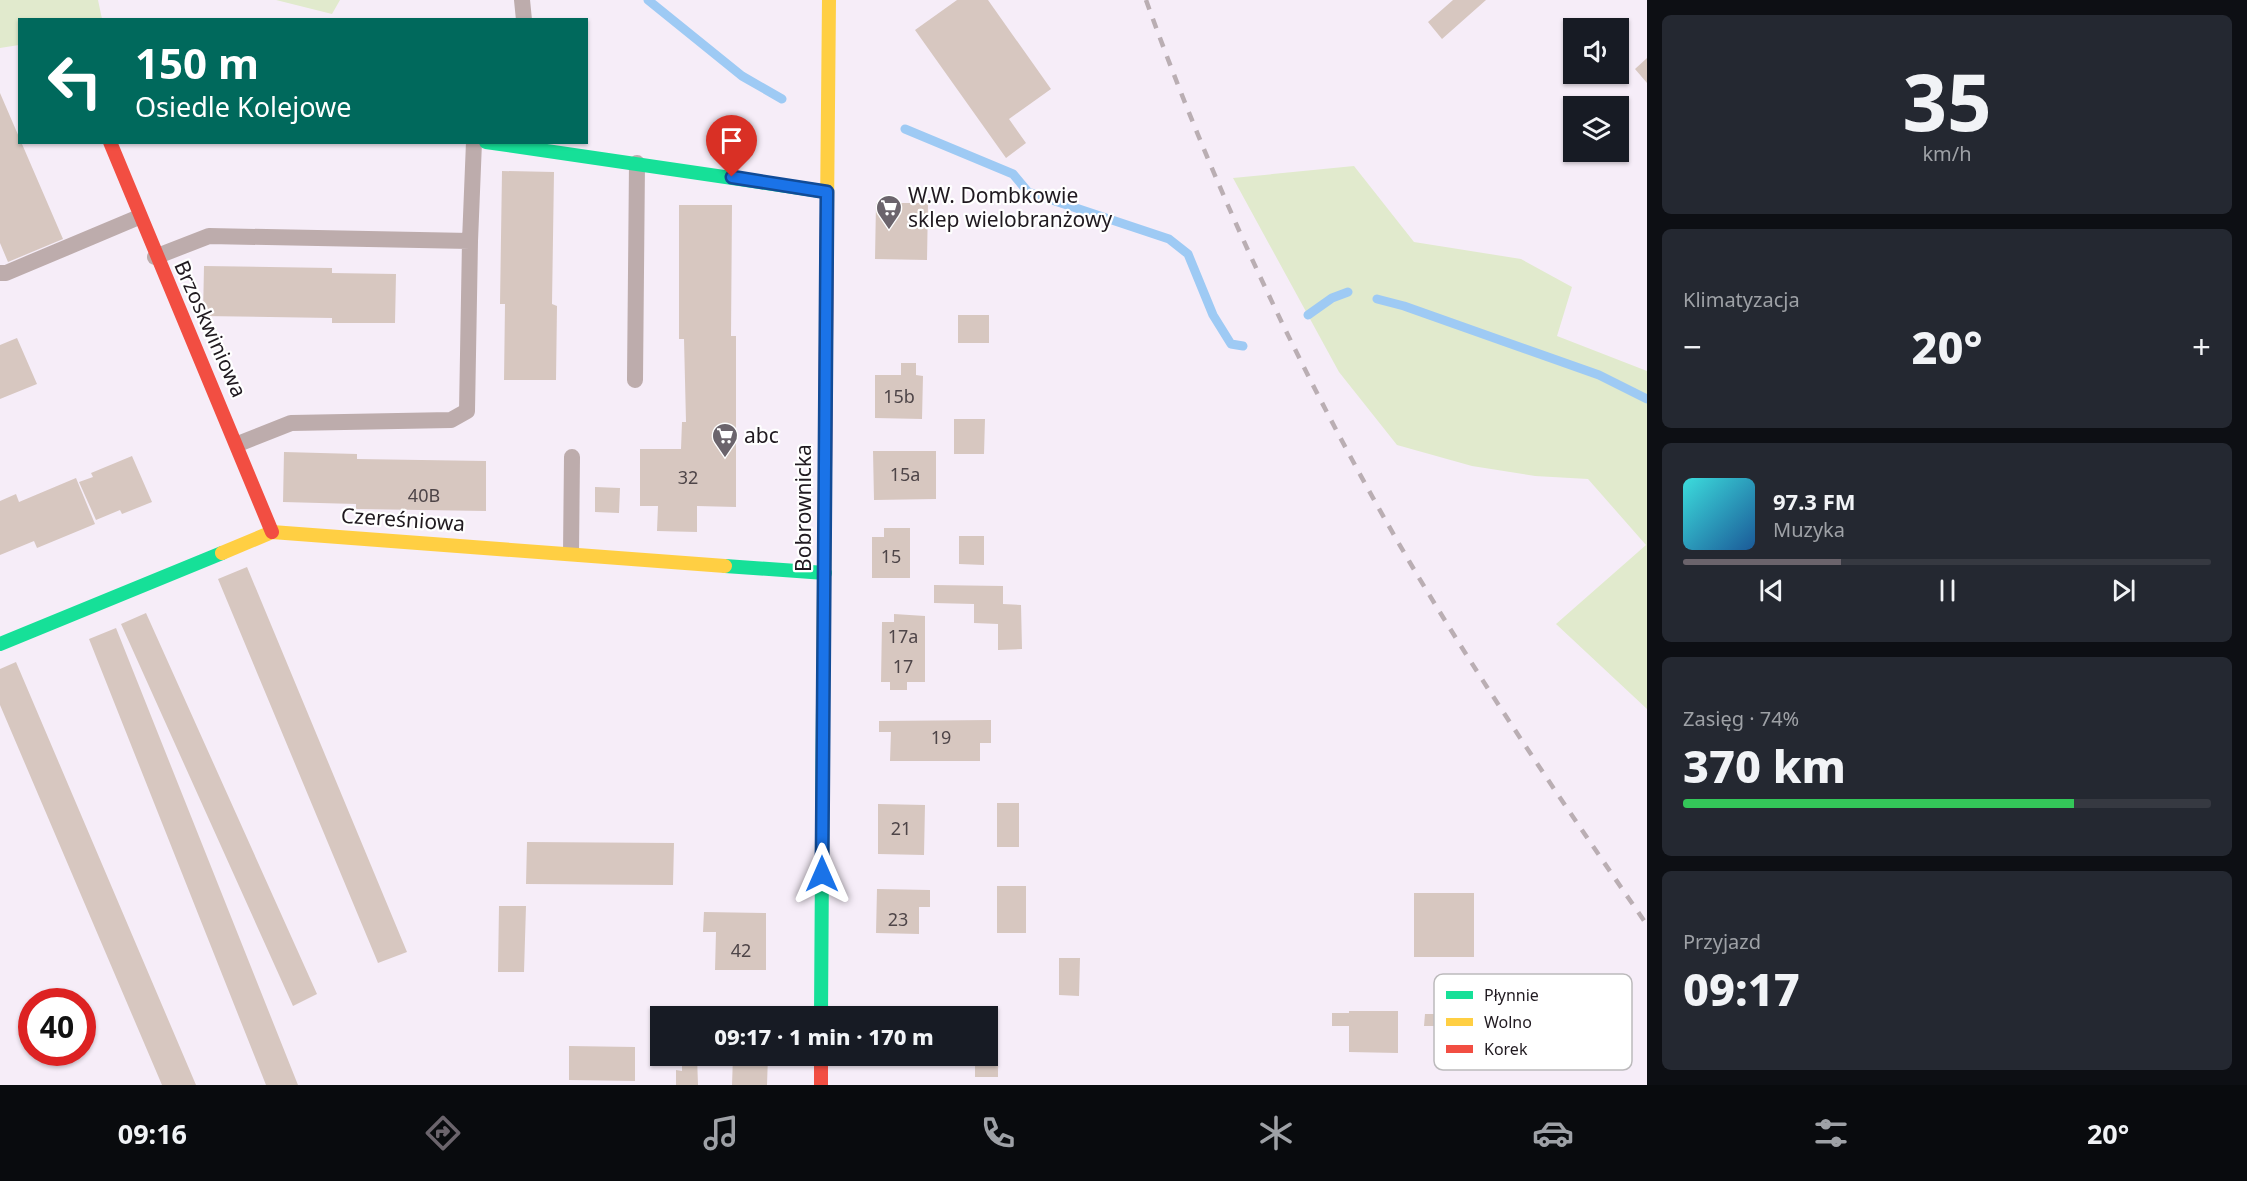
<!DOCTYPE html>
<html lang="pl">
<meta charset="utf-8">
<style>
body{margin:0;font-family:"Noto Sans",sans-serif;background:#242831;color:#f1f3f6;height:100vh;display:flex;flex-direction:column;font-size:22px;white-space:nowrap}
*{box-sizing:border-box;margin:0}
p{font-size:20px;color:#9ea1a6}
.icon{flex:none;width:33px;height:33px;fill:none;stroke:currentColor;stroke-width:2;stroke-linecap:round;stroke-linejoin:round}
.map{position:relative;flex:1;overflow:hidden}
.side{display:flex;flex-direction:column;gap:15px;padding:15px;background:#0d0f14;width:600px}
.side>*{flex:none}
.top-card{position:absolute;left:18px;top:18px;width:570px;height:126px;border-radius:0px;box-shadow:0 2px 4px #0004;background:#00695c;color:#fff;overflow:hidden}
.buttons{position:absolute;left:1563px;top:18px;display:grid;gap:12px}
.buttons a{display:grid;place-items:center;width:66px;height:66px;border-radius:0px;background:#171b24;box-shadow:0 2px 4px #0004;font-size:30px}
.speed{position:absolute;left:18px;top:988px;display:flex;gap:12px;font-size:30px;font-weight:700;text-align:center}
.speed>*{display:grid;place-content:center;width:78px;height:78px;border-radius:50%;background:#171b24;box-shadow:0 2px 4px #0004;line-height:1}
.speed .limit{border:9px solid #d22;background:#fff;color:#111}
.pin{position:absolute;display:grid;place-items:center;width:51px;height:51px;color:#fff;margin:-62px -26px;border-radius:50% 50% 50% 0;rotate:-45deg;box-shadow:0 0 6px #0007}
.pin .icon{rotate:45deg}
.me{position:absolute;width:66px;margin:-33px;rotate:0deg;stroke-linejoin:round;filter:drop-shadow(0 0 4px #0008)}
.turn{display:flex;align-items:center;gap:21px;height:126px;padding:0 18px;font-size:27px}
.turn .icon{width:78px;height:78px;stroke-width:2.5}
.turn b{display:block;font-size:42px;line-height:51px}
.big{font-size:45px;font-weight:800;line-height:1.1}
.side .widget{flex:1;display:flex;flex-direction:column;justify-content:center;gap:9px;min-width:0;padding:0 21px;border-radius:9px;background:#242831}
.side .dial{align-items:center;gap:0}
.dial b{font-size:78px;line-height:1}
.song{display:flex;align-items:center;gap:18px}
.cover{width:72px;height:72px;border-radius:9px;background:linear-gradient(135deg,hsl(180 70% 55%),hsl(210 70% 35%))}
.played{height:6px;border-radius:3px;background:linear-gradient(90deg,#6b646c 30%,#363941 30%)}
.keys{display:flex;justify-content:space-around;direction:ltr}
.heat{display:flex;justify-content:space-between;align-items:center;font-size:33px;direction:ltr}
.charge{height:9px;border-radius:4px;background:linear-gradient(90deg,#34c759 74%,#363941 0)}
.trip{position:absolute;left:650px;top:1006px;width:348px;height:60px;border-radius:0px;background:#171b24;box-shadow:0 2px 4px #0004;font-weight:800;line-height:60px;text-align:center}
.tab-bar{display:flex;height:96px;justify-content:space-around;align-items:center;background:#090b0e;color:#9ea1a6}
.tab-bar .icon{width:42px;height:42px}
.tab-bar .active{color:#6b646c}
.tab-bar b{font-size:27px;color:#f1f3f6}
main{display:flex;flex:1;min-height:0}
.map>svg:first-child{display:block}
.green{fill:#e1eacd}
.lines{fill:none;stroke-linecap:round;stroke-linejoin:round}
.stream{stroke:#9ecaf4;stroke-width:9}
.building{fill:#d7c7c0}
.lane{stroke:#bdacac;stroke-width:16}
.fast{stroke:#16e098;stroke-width:14}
.slow{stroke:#ffcf43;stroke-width:14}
.jam{stroke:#f24e42;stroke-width:14}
.rail{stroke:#baaeb3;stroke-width:4.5;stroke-dasharray:10 10;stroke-linecap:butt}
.route-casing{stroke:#114b97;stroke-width:15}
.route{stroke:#1a73e8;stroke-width:10}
.labels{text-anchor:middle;stroke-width:4.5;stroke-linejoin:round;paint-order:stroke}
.number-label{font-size:18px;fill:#4e4548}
.poi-label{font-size:21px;fill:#201a20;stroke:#fff;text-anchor:start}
.street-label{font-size:21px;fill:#201a20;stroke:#fff}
.key{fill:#fff;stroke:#bcbabc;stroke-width:1.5}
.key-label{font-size:16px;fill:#201a20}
</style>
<main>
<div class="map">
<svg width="1647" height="1085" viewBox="0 0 1647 1085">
<rect width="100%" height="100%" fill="#f6edf8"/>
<path class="green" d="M0 0H98L102 19 20 20 19 45 0 48Z
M276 0H340L332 14Z
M1354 166 1414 242 1521 259 1572 287 1557 336 1647 371V709L1556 624 1646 545 1588 479 1535 476 1472 466 1397 445 1339 372 1233 178Z"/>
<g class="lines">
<path class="stream" d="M648 0 742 76 782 99
M905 129 1013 174 1028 192 1169 239 1188 254 1213 315 1231 344 1243 346
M1377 299 1404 306 1599 375 1647 399
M1308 315 1332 298 1348 292"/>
</g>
<path class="building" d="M957 0H988L1051 89 1009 119 1026 143 1006 158 915 30Z
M1453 0H1486L1442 39 1428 22Z
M1647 58V83L1635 69Z
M0 93 63 239 8 262 0 243Z
M502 171 554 172 552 304 557 306 556 380H504L505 304H500Z
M876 203H928L927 260 875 259Z
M679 205H732L731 336H736V507L697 506V532L657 531 658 506H640V449H681L682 422H686L684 339H679Z
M204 266 332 268V273L396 274 395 323H332V318L203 316Z
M958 315H989V343H958Z
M17 338 37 384 0 399V345Z
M901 363H916V375L923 376 922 419 875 418V375H901Z
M954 419H985L984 454H954Z
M873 451H936V499L874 500Z
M284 452 357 454V459L486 461V511L356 509V504L283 502Z
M132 456 152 502 122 514 120 510 96 520 79 482 93 477 91 473Z
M76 478 95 524 37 548 34 541 0 555V501L16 494 19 502Z
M595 487 620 488 619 513 595 512Z
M884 528H910V578H872V537H884Z
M959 536H984V565L959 564Z
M247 567 407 952 378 963 218 579Z
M934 585 1003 586V604L1021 605 1022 649 998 650V624L974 623V604L934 603Z
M146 613 317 994 293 1006 121 624Z
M894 614 925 616V682H907V690H890V682H881L882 622H894Z
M116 628 298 1085H266L89 639Z
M16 662 196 1085H162L0 705V669Z
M991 720V743H980V761H890L891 732H879V721Z
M997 803H1019V847H997Z
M878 804 925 805 924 855 878 854Z
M527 842 674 843 673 885 526 884Z
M997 886H1026V933H997Z
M877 889 930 890V907H919V934L876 933Z
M1414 893H1474V957H1414Z
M499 906H526L524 972H498Z
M704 912 766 913V970H715L716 932H703Z
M1059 958H1080L1079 996 1059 995Z
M1349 1011H1398V1053L1349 1052V1026H1332V1013H1349Z
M1442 1012H1491L1490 1053H1442V1026H1424L1425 1014H1442Z
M987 1031H998V1077H975V1065H956V1056H987Z
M569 1046 635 1047V1081L569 1080Z
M682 1056H697L698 1085H676V1070L682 1071Z
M733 1056H768L767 1085H732Z"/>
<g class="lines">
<path class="lane" d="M522 0 524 20
M470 241 474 142
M155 257 209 236 470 241 467 411 451 420 291 423 238 444
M0 273H6L139 217
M635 380 637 163
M571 553 572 457"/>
<path class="fast" d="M486 142 827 192
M725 566 825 573
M0 644 222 553
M821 1017 823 704"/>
<path class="slow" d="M827 212 829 0
M222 553 272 532 725 566
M823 704 825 472"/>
<path class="jam" d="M110 142 272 532
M825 472 827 212
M821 1056V1085"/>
<path class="rail" d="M1146 0C1216 194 1305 383 1409 561 1483 686 1565 806 1647 925"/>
</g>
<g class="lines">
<defs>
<path id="route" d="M732 177 827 192 822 874"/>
</defs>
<use href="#route" class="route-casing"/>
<use href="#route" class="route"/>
</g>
<defs>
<symbol id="supermarket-pin" viewBox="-11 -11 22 30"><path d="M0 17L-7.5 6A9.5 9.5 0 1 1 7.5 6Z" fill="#6b646c" stroke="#fff"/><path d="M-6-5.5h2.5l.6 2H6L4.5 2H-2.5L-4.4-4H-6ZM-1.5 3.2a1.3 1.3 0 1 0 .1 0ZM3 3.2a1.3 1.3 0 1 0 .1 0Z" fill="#fff"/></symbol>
</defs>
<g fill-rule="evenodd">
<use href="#supermarket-pin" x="874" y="193" width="30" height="40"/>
<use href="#supermarket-pin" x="710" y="421" width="30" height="40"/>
</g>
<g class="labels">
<g class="number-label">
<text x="899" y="403">15b</text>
<text x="905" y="481">15a</text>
<text x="688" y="484">32</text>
<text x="424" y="502">40B</text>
<text x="891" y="563">15</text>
<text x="903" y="643">17a</text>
<text x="903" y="673">17</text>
<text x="941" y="744">19</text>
<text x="901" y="835">21</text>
<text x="898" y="926">23</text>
<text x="741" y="957">42</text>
</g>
<g class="poi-label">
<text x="908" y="203">W.W. Dombkowie<tspan x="908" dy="24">sklep wielobranżowy</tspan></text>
<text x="744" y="443">abc</text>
</g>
<g class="street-label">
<text transform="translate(210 329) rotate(66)" y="7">Brzoskwiniowa</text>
<text transform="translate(804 508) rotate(-90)" y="7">Bobrownicka</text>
<text transform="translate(403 520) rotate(4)" y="7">Czereśniowa</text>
</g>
</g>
<rect x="1434" y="974" width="198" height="96" rx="9" class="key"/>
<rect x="1446" y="991" width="27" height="8" fill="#16e098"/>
<rect x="1446" y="1018" width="27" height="8" fill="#ffcf43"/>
<rect x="1446" y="1045" width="27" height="8" fill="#f24e42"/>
<g class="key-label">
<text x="1484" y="1001">Płynnie</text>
<text x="1484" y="1028">Wolno</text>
<text x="1484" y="1055">Korek</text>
</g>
</svg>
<div class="buttons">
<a><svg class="icon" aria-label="sound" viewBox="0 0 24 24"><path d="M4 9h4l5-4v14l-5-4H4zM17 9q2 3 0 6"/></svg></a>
<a><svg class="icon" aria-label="layers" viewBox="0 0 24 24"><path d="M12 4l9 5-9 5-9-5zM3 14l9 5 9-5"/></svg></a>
</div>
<div class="speed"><div class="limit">40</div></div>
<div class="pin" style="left:732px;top:177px;background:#d93025"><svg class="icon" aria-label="arrive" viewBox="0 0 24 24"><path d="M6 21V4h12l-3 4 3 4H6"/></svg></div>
<svg class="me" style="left:822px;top:874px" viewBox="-20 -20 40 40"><path d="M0-17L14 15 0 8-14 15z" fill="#1a73e8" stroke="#fff" stroke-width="4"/></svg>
<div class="trip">09:17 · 1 min · 170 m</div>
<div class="top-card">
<div class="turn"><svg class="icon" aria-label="left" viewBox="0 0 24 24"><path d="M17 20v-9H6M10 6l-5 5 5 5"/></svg><div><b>150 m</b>Osiedle Kolejowe</div></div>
</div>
</div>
<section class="side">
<div class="widget dial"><b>35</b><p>km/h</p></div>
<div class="widget"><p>Klimatyzacja</p>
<div class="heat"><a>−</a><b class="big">20°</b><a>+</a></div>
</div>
<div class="widget">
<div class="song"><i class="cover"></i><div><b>97.3 FM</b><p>Muzyka</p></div></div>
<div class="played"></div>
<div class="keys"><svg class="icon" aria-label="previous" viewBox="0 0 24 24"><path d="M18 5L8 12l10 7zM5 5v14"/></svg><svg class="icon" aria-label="pause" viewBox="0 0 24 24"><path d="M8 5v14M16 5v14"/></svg><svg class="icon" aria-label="next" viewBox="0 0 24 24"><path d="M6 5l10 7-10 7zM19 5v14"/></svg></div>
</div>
<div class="widget"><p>Zasięg · 74%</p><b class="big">370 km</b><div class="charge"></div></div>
<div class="widget"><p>Przyjazd</p><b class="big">09:17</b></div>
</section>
</main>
<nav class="tab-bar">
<b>09:16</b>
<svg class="icon active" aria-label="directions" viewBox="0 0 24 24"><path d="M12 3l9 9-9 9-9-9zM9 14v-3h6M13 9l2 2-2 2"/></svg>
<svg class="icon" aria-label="music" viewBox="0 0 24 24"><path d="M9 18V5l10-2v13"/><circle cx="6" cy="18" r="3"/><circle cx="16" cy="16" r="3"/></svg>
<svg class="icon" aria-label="phone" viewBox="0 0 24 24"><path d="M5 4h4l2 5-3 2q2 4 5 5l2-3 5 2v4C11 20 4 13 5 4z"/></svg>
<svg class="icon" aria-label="climate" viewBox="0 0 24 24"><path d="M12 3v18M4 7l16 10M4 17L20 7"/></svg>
<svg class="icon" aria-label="car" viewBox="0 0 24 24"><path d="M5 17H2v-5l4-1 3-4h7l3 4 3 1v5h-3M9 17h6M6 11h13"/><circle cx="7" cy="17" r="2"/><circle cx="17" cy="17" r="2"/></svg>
<svg class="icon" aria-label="filters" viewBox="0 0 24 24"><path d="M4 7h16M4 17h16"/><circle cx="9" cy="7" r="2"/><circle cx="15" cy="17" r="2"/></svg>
<b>20°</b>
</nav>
